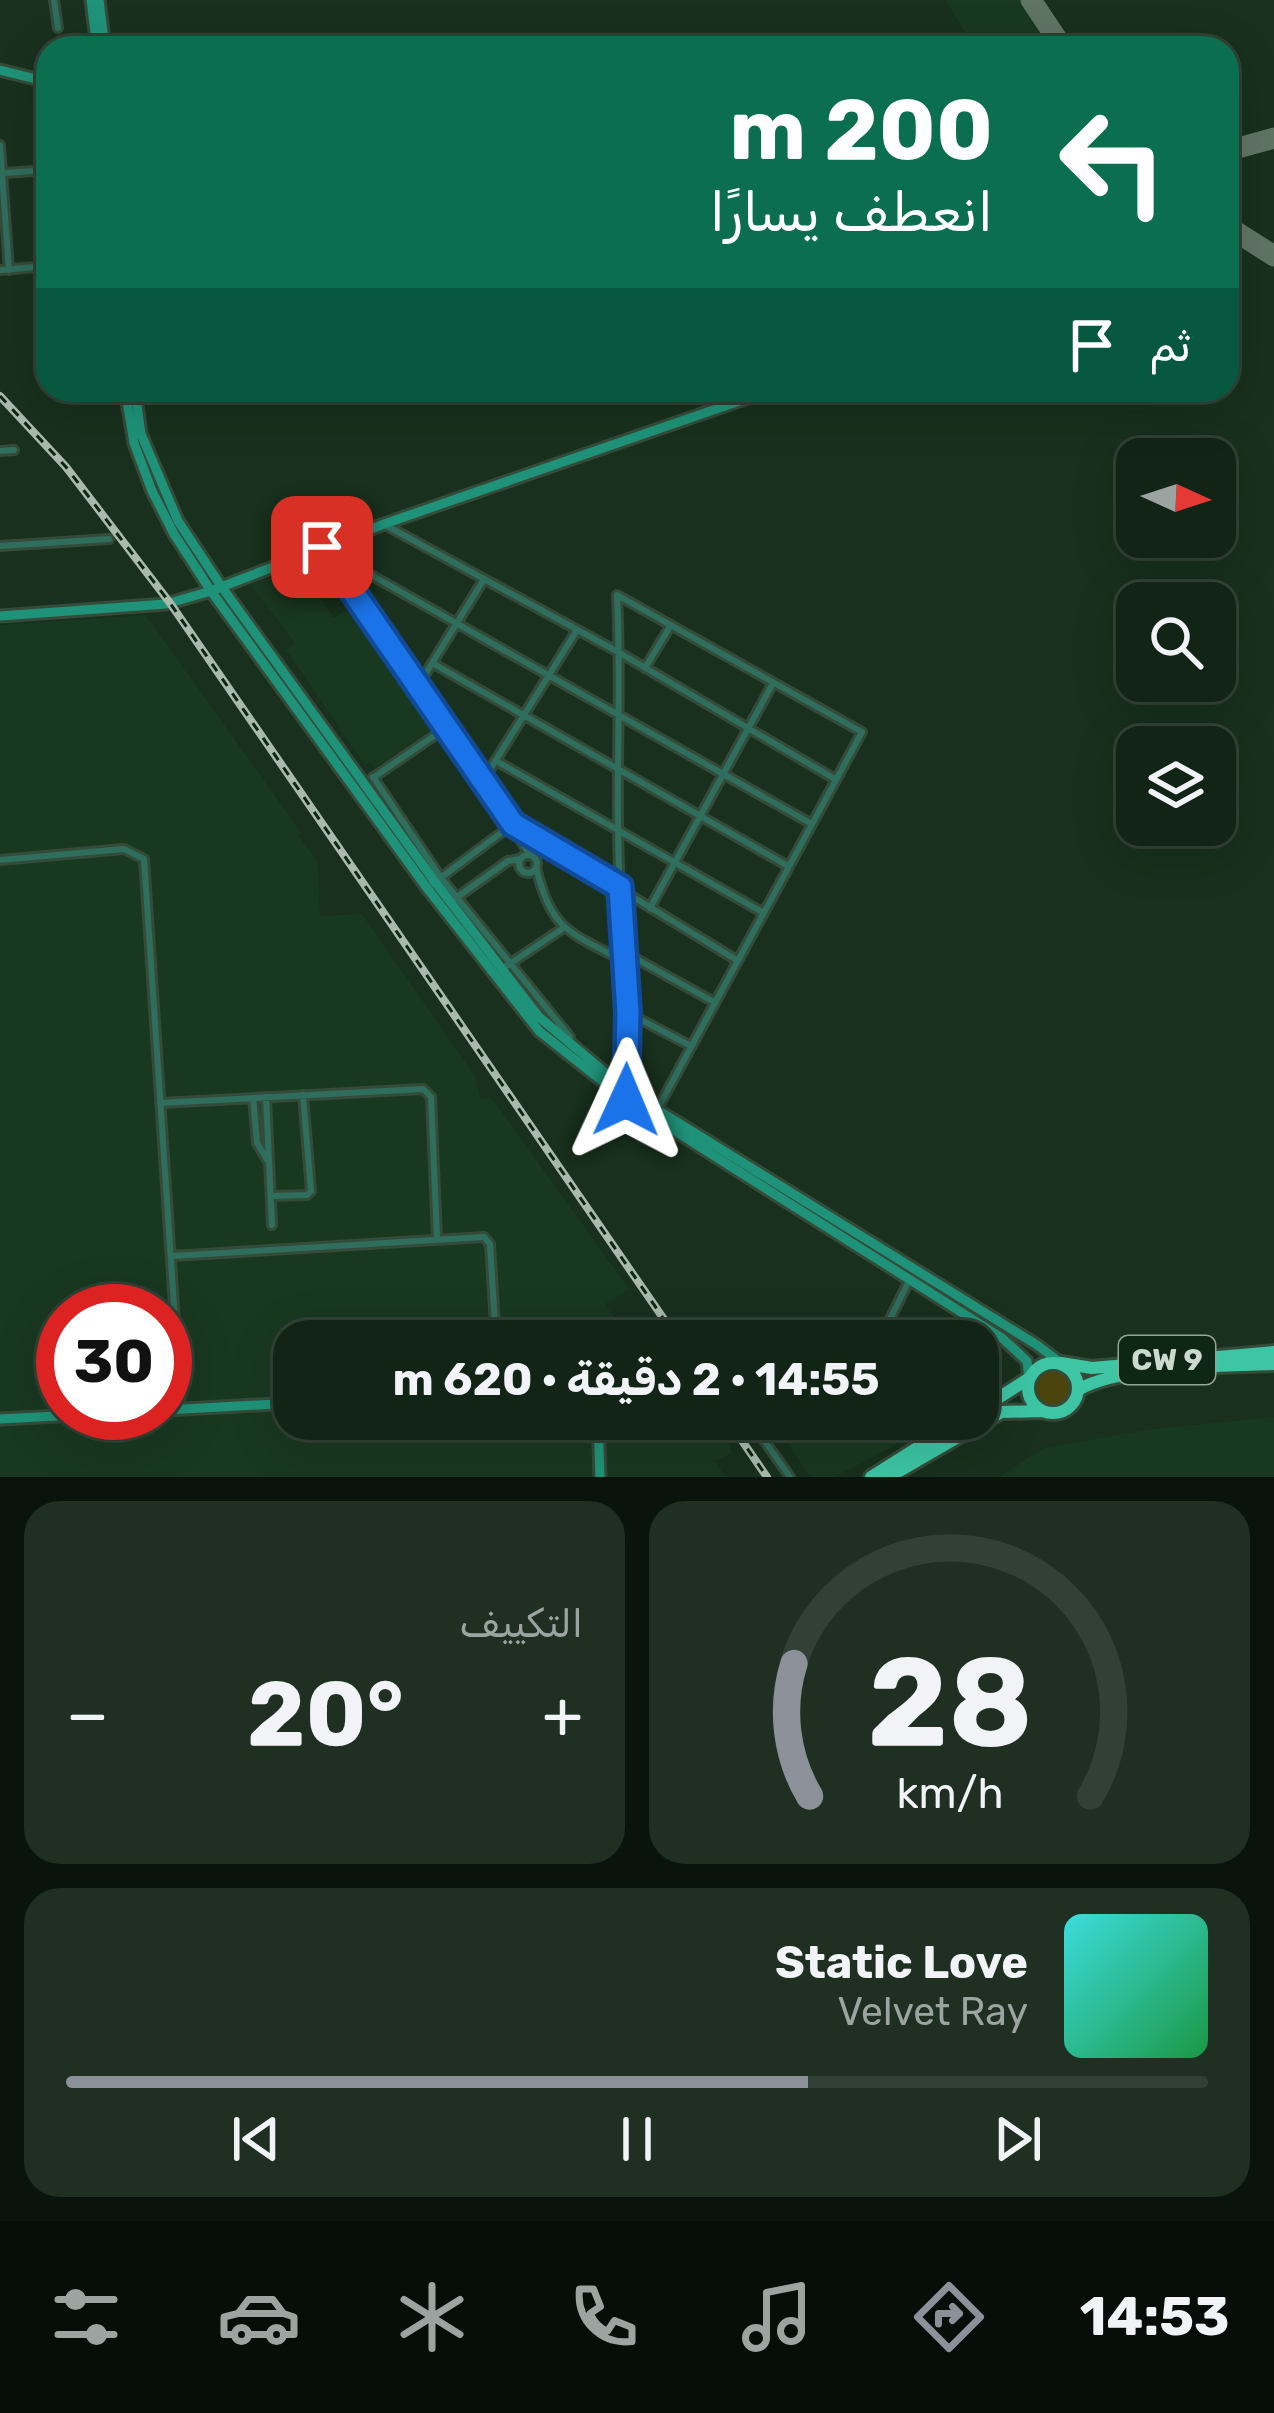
<!DOCTYPE html>
<html lang="ar">
<meta charset="utf-8">
<style>
body{margin:0;font-family:Rubik,Cairo,sans-serif;background:#1f3023;color:#f1f3f6;direction:rtl;height:100vh;display:flex;flex-direction:column;font-size:45px;white-space:nowrap}
*{box-sizing:border-box;margin:0}
p{font-size:39px;color:#9ca4a1}
.icon{flex:none;width:66px;height:66px;fill:none;stroke:currentColor;stroke-width:2;stroke-linecap:round;stroke-linejoin:round}
.map{position:relative;height:1477px;overflow:hidden;direction:ltr}
.panel{display:flex;flex-direction:column;gap:24px;padding:24px;background:#0a140c;flex:1}
.panel>*{flex:none}
.guide{position:absolute;left:36px;top:36px;width:1203px;height:366px;border-radius:36px;box-shadow:0 12px 48px #0002,0 0 0 3px #314135;direction:rtl;background:#0b6e4f;color:#fff;overflow:hidden}
.needle{width:78px;rotate:93deg}
.controls{position:absolute;left:1116px;top:438px;display:grid;gap:24px}
.controls a{display:grid;place-items:center;width:120px;height:120px;border-radius:24px;background:#122416;box-shadow:0 12px 48px #0002,0 0 0 3px #314135;font-size:60px}
.speed{position:absolute;left:36px;top:1284px;display:flex;gap:24px;font-size:60px;font-weight:700;text-align:center}
.speed>*{display:grid;place-content:center;width:156px;height:156px;border-radius:50%;background:#122416;box-shadow:0 12px 48px #0002,0 0 0 3px #314135;line-height:1}
.speed .limit{border:18px solid #d22;background:#fff;color:#111}
.pin{position:absolute;display:grid;place-items:center;width:102px;height:102px;color:#fff;margin:-51px;border-radius:24px;box-shadow:0 6px 18px #0006}
.me{position:absolute;width:132px;margin:-66px;rotate:1deg;stroke-linejoin:round;filter:drop-shadow(0 0 9px #0008)}
.turn{display:flex;align-items:center;gap:42px;height:252px;padding:0 48px;font-size:54px}
.turn .icon{width:156px;height:156px;stroke-width:2.5}
.turn b{display:block;font-size:84px;line-height:102px}
.then{display:flex;align-items:center;height:114px;padding:0 48px;background:#0003;gap:24px;font-size:45px}
.big{font-size:90px;font-weight:700;line-height:1.1}
.panel .card{flex:1;display:flex;flex-direction:column;justify-content:center;gap:18px;min-width:0;padding:0 42px;border-radius:36px;background:#1f3023}
.panel .dial{align-items:center;gap:0}
.dial svg{height:312px;overflow:visible;fill:none;stroke:#314135;stroke-width:7;stroke-linecap:round;text-anchor:middle}
.dial text{fill:#f1f3f6;stroke:none}
.song{display:flex;align-items:center;gap:36px}
.cover{width:144px;height:144px;border-radius:18px;background:linear-gradient(135deg,hsl(180 70% 55%),hsl(140 70% 35%))}
.played{height:12px;border-radius:6px;background:linear-gradient(90deg,#8c9099 65%,#314135 65%)}
.keys{display:flex;justify-content:space-around;direction:ltr}
.heat{display:flex;justify-content:space-between;align-items:center;font-size:66px;direction:ltr}
.panel .tiles{flex:1;display:grid;gap:24px;grid-template-columns:1fr 1fr}
.card:last-child{grid-column:span 2}
.trip{position:absolute;left:273px;top:1320px;width:726px;height:120px;border-radius:36px;background:#122416;box-shadow:0 12px 48px #0002,0 0 0 3px #314135;font-weight:700;line-height:120px;text-align:center;direction:rtl}
.tabs{display:flex;height:192px;justify-content:space-around;align-items:center;background:#070e09;color:#9ca4a1}
.tabs .icon{width:84px;height:84px}
.tabs .current{color:#8c9099}
.tabs b{font-size:54px;color:#f1f3f6}
.map>svg:first-child{display:block}
.built{fill:#193820;fill-rule:evenodd}
.green{fill:#4b440c}
.lines{fill:none;stroke-linecap:round;stroke-linejoin:round}
.taxiway{stroke:#607464;stroke-width:21}
.street-casing{stroke:#354b39;stroke-width:12}
.secondary-casing{stroke:#354b39;stroke-width:15}
.highway-casing{stroke:#354b39;stroke-width:18}
.street{stroke:#2f6d5d;stroke-width:6}
.secondary{stroke:#1f9379;stroke-width:9}
.highway{stroke:#3dc5a4;stroke-width:12}
.rail-casing{stroke:#a9b9ac;stroke-width:8}
.rail{stroke:#0e2614;stroke-width:3;stroke-dasharray:9;stroke-linecap:butt}
.route-casing{stroke:#114b97;stroke-width:30}
.route{stroke:#1a73e8;stroke-width:21}
.labels{text-anchor:middle;stroke-width:12;stroke-linejoin:round;paint-order:stroke}
.shield{fill:#0e2614;stroke:#93a496;stroke-width:3}
.shield-label{font-size:30px;font-weight:bold;fill:#ccdace}
</style>
<div class="map">
<svg width="1274" height="1477" viewBox="0 0 1274 1477">
<rect width="100%" height="100%" fill="#18301d"/>
<path class="built" d="M945 0H1031L1063 48H970L973 45Z
M302 569 334 618 355 604 438 725 375 768 370 762 365 765 286 650 295 643 250 584Z
M146 615 302 834 298 835 318 862 320 916 362 914 475 1076 481 1100 491 1097 629 1289 605 1304 630 1341H294V1419H716L730 1439 731 1453 715 1461 726 1477H0V625ZM63 1311H165V1413H63Z
M1274 1417V1477H999L1044 1448 1145 1430Z
M773 1419H947L834 1477H810Z"/>
<path class="green" d="M1032 1388a20 20 0 1 1 40 0a20 20 0 1 1-40 0Z"/>
<g class="lines">
<path class="taxiway" d="M1031 0 1063 48
M1227 151 1274 138
M1227 226 1274 256"/>
<defs>
<path id="street" d="M54 0 58 28
M0 145 9 270
M4 173 48 170
M0 270 48 266
M0 451 14 450
M387 526 620 653 835 779
M0 546 109 539
M325 549 810 823
M326 553 447 727
M434 664 788 866
M645 668 671 625
M418 686 484 579
M498 762 762 912
M373 777 441 878 570 1037
M374 777 447 727 530 855
M484 779 577 630
M513 824 735 959
M519 864a9 9 0 1 1 18 0a9 9 0 1 1-18 0Z
M0 860 124 849 144 859 181 1410
M536 867C550 928 568 932 620 959
M427 888 513 824
M456 898 508 861 520 859
M650 908 773 683
M624 952 714 1002
M505 967 562 929
M628 1013 691 1046
M627 1089C629 1002 619 916 618 828 617 750 621 673 617 595L862 732 658 1108
M266 1097 272 1225
M253 1098 257 1143 268 1161
M160 1103 423 1089 431 1097 437 1238
M272 1196 307 1195 311 1191 303 1095
M172 1256 484 1237 490 1244 496 1341
M879 1341 910 1279
M749 1419 790 1477"/>
<path id="secondary" d="M91 0 97 48
M99 0 105 48
M0 70 48 82
M125 390 134 443 152 491 174 534 211 591 427 888 539 1031 626 1100 1002 1338 1027 1361 1029 1379
M135 390 141 434 178 521 221 586 435 882 539 1017 627 1091 1037 1345 1061 1363
M0 616 166 604 211 591 384 524 771 390
M165 1410 294 1403
M0 1419 114 1413
M598 1419 600 1477"/>
<path id="highway" d="M1028 1388a25 25 0 1 1 50 0a25 25 0 1 1-50 0Z
M1061 1363 1092 1368 1274 1352
M1078 1390C1121 1365 1223 1366 1274 1364
M978 1411 1028 1379
M871 1477 963 1419
M889 1477 1001 1412 1043 1411"/>
</defs>
<use href="#street" class="street-casing"/>
<use href="#secondary" class="secondary-casing"/>
<use href="#highway" class="highway-casing"/>
<use href="#street" class="street"/>
<use href="#secondary" class="secondary"/>
<use href="#highway" class="highway"/>
<defs>
<path id="rail" d="M0 396 66 467 170 603 679 1341
M727 1419 767 1477"/>
</defs>
<use href="#rail" class="rail-casing"/>
<use href="#rail" class="rail"/>
</g>
<g class="lines">
<defs>
<path id="route" d="M322 547 513 824 620 887 628 1013 626 1100"/>
</defs>
<use href="#route" class="route-casing"/>
<use href="#route" class="route"/>
</g>
<g class="labels">
<rect class="shield" x="1119" y="1336" width="96" height="48" rx="9"/>
<g class="shield-label">
<text x="1167" y="1370">CW 9</text>
</g>
</g>
</svg>
<div class="controls">
<a><svg class="needle" viewBox="-14 -14 28 28"><path d="M0-13l5 13h-10z" fill="#e53935"/><path d="M0 13l5-13h-10z" fill="#9ca4a1"/></svg></a>
<a><svg class="icon" aria-label="search" viewBox="0 0 24 24"><circle cx="10" cy="10" r="6"/><path d="M15 15l6 6"/></svg></a>
<a><svg class="icon" aria-label="layers" viewBox="0 0 24 24"><path d="M12 4l9 5-9 5-9-5zM3 14l9 5 9-5"/></svg></a>
</div>
<div class="speed"><div class="limit">30</div></div>
<div class="pin" style="left:322px;top:547px;background:#d93025"><svg class="icon" aria-label="arrive" viewBox="0 0 24 24"><path d="M6 21V4h12l-3 4 3 4H6"/></svg></div>
<svg class="me" style="left:626px;top:1100px" viewBox="-20 -20 40 40"><path d="M0-17L14 15 0 8-14 15z" fill="#1a73e8" stroke="#fff" stroke-width="4"/></svg>
<div class="trip">14:55 · 2 دقيقة · 620 m</div>
<div class="guide">
<div class="turn"><svg class="icon" aria-label="left" viewBox="0 0 24 24"><path d="M17 20v-9H6M10 6l-5 5 5 5"/></svg><div><b>200 m</b>انعطف يسارًا</div></div>
<div class="then">ثم<svg class="icon" aria-label="arrive" viewBox="0 0 24 24"><path d="M6 21V4h12l-3 4 3 4H6"/></svg></div>
</div>
</div>
<section class="panel">
<div class="tiles">
<div class="card dial"><svg viewBox="0 0 100 80">
<path d="M14 69A42 42 0 1 1 86 69"/>
<path d="M14 69A42 42 0 0 1 10 35" stroke="#8c9099"/>
<text x="50" y="56" font-size="32" font-weight="700">28</text>
<text x="50" y="72" font-size="11">km/h</text>
</svg></div>
<div class="card"><p>التكييف</p>
<div class="heat"><a>−</a><b class="big">20°</b><a>+</a></div>
</div>
<div class="card">
<div class="song"><i class="cover"></i><div><b>Static Love</b><p>Velvet Ray</p></div></div>
<div class="played"></div>
<div class="keys"><svg class="icon" aria-label="previous" viewBox="0 0 24 24"><path d="M18 5L8 12l10 7zM5 5v14"/></svg><svg class="icon" aria-label="pause" viewBox="0 0 24 24"><path d="M8 5v14M16 5v14"/></svg><svg class="icon" aria-label="next" viewBox="0 0 24 24"><path d="M6 5l10 7-10 7zM19 5v14"/></svg></div>
</div>
</div>
</section>
<nav class="tabs">
<b>14:53</b>
<svg class="icon current" aria-label="directions" viewBox="0 0 24 24"><path d="M12 3l9 9-9 9-9-9zM9 14v-3h6M13 9l2 2-2 2"/></svg>
<svg class="icon" aria-label="music" viewBox="0 0 24 24"><path d="M9 18V5l10-2v13"/><circle cx="6" cy="18" r="3"/><circle cx="16" cy="16" r="3"/></svg>
<svg class="icon" aria-label="phone" viewBox="0 0 24 24"><path d="M5 4h4l2 5-3 2q2 4 5 5l2-3 5 2v4C11 20 4 13 5 4z"/></svg>
<svg class="icon" aria-label="climate" viewBox="0 0 24 24"><path d="M12 3v18M4 7l16 10M4 17L20 7"/></svg>
<svg class="icon" aria-label="car" viewBox="0 0 24 24"><path d="M5 17H2v-5l4-1 3-4h7l3 4 3 1v5h-3M9 17h6M6 11h13"/><circle cx="7" cy="17" r="2"/><circle cx="17" cy="17" r="2"/></svg>
<svg class="icon" aria-label="filters" viewBox="0 0 24 24"><path d="M4 7h16M4 17h16"/><circle cx="9" cy="7" r="2"/><circle cx="15" cy="17" r="2"/></svg>
</nav>
